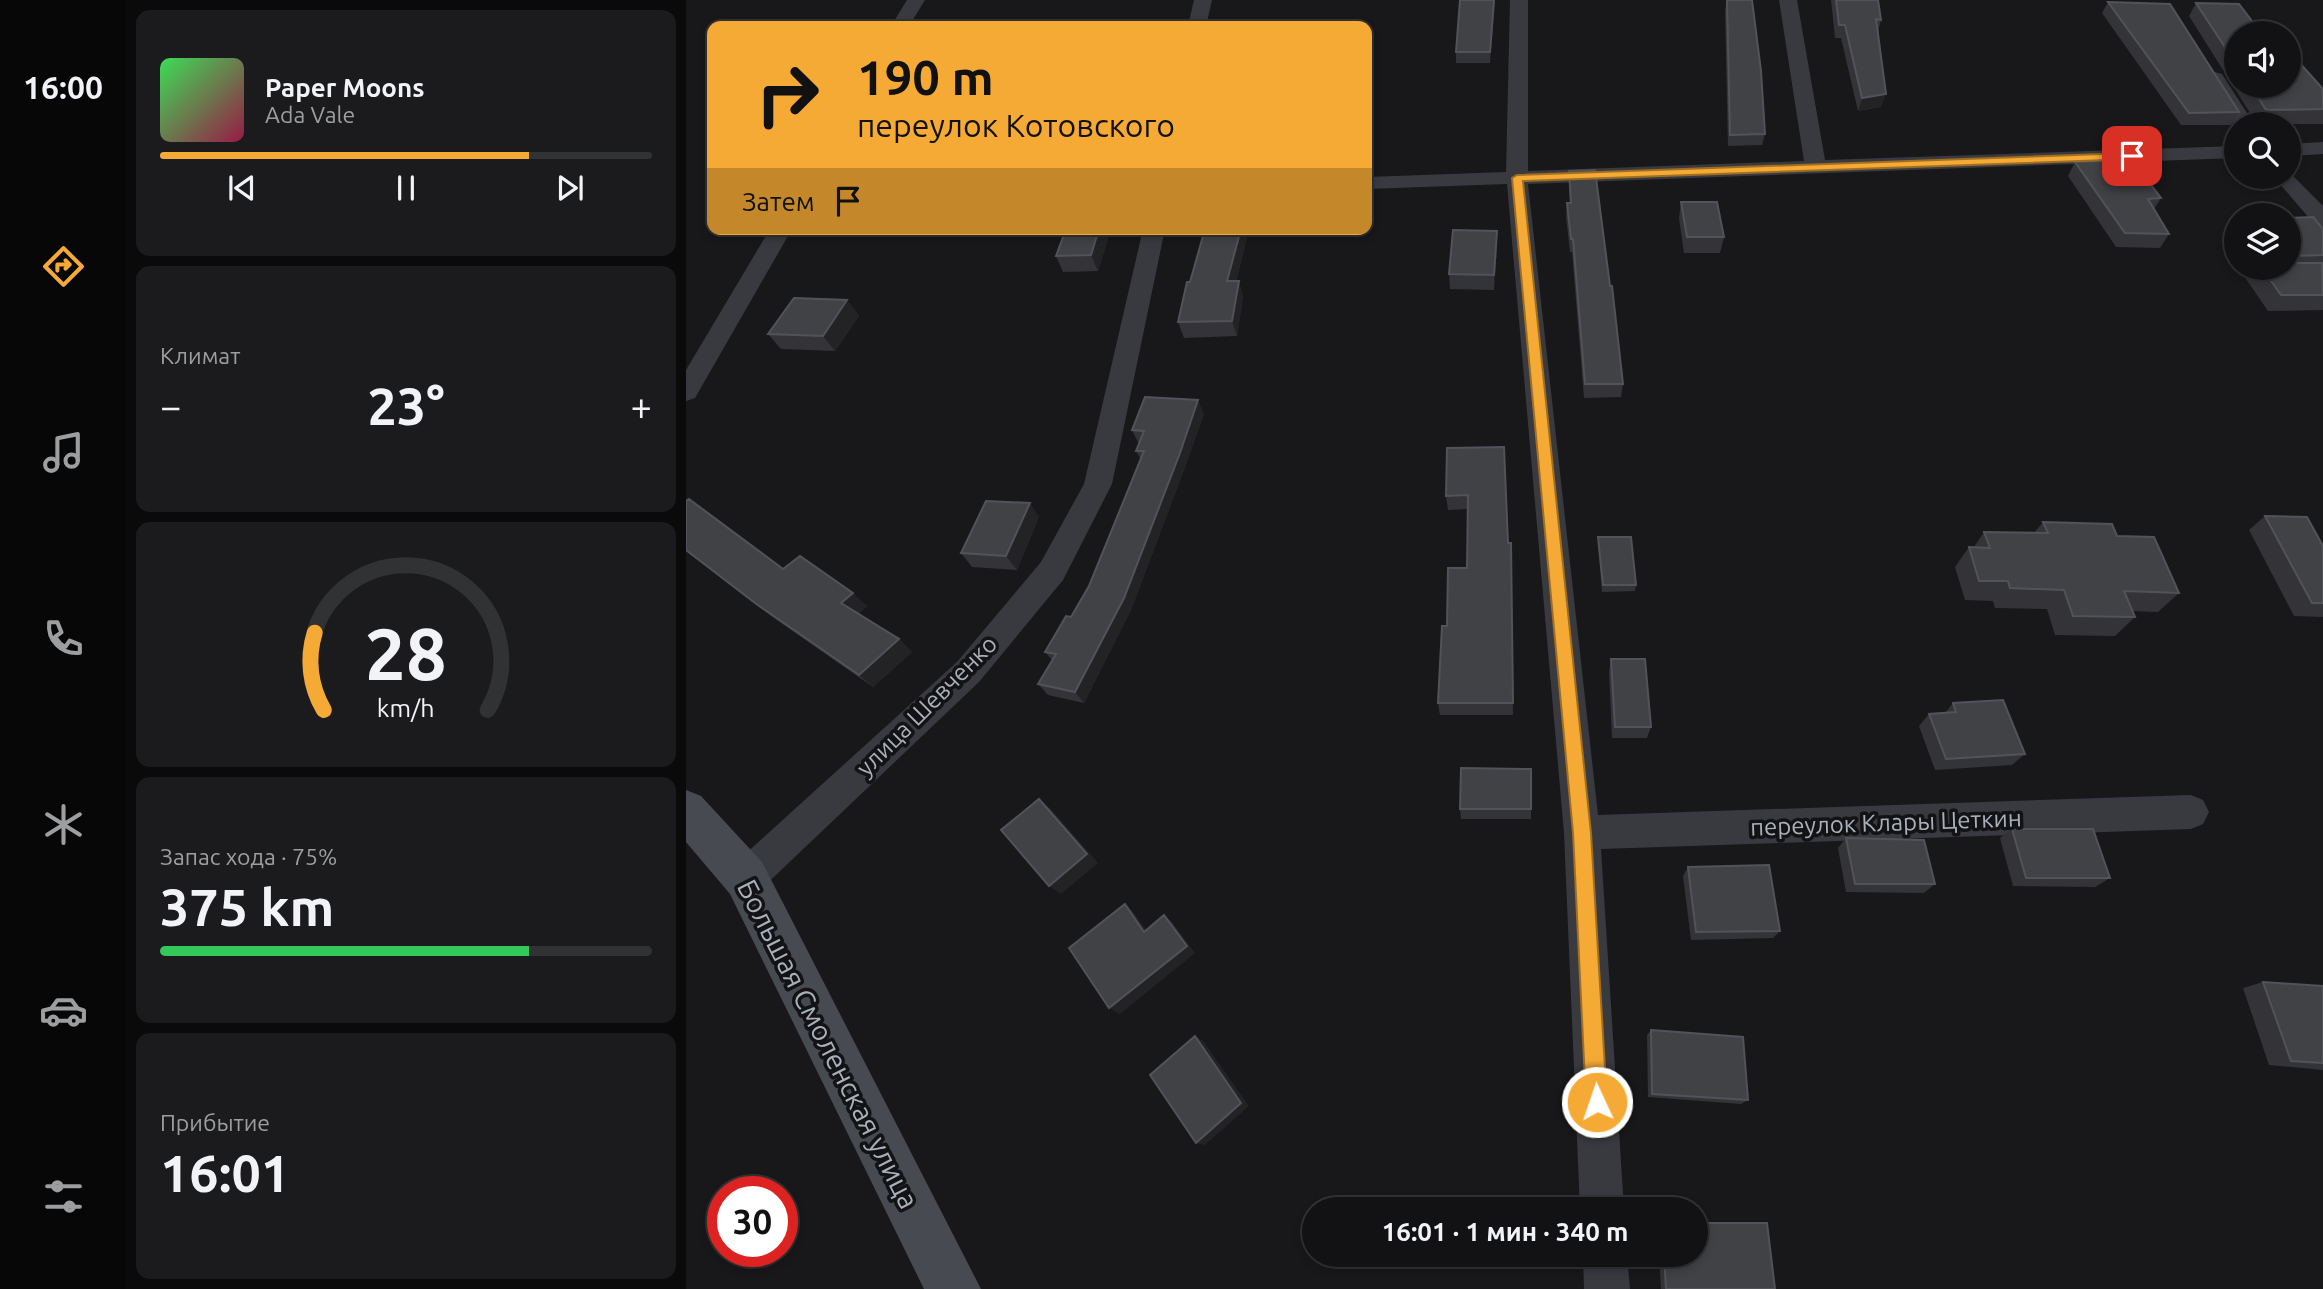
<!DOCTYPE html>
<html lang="ru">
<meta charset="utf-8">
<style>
body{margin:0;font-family:Ubuntu,sans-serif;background:#1b1b1d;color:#f1f3f6;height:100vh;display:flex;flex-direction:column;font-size:26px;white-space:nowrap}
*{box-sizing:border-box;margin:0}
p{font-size:23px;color:#9c9ea0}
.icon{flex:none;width:38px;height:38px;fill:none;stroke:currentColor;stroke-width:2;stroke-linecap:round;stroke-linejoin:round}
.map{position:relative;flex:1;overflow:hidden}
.drawer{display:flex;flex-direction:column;gap:10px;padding:10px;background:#0a0a0b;width:560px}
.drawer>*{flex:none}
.top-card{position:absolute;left:21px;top:21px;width:665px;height:214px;border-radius:14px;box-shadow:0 4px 10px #0003,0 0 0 2px #313234;background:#f5aa35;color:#111;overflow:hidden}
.tools{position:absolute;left:1538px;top:21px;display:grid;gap:14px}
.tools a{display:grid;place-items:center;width:77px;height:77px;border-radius:50%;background:#121214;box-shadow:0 4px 10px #0003,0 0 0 2px #313234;font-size:35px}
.speed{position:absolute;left:21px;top:1176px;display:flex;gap:14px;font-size:35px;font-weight:700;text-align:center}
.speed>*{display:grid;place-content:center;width:91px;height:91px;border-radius:50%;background:#121214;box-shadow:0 4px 10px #0003,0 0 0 2px #313234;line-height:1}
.speed .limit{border:10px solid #d22;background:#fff;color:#111}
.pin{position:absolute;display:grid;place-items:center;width:60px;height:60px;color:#fff;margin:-30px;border-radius:14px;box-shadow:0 4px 10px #0006}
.me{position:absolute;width:77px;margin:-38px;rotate:357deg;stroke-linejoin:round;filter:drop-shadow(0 0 5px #0008)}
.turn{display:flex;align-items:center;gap:24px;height:147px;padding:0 35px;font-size:32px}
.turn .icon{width:91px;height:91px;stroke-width:2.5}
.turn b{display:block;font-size:49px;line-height:60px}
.then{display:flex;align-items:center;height:66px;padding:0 35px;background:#0003;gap:14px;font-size:26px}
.big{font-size:52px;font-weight:600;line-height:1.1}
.drawer .widget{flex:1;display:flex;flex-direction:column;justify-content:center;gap:10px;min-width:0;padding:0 24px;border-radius:14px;background:#1b1b1d}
.drawer .dial{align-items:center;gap:0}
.dial svg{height:182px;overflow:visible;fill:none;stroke:#313234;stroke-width:7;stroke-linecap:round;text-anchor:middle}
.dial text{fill:#f1f3f6;stroke:none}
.song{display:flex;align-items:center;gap:21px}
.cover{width:84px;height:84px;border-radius:10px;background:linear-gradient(135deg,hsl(130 70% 55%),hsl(340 70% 35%))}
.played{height:7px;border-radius:4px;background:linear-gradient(90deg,#f5aa35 75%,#313234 75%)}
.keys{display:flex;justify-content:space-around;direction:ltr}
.heat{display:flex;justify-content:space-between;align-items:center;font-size:38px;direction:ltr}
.charge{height:10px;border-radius:5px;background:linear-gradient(90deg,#34c759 75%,#313234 0)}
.trip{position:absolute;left:616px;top:1197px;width:406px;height:70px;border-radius:35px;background:#121214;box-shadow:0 4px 10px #0003,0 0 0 2px #313234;font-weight:600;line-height:70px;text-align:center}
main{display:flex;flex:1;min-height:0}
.tab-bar{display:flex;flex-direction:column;width:126px;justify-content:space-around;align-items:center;background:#070708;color:#9c9ea0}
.tab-bar .icon{width:49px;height:49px}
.tab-bar .on{color:#f5aa35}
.tab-bar b{font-size:32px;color:#f1f3f6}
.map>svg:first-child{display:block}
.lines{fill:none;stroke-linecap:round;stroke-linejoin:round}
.street{fill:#393a3f;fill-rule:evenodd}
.secondary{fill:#474a50;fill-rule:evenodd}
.wall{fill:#343438}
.shaded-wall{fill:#232326}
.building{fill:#414246;stroke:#515358;stroke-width:2}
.route{fill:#f5aa35;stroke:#9f6e22;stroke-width:2}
.labels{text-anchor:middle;stroke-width:7;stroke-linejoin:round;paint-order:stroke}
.street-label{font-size:24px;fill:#aab0ba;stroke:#131315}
.near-street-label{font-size:28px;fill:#aab0ba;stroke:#131315}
</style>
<main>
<nav class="tab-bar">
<b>16:00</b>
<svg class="icon on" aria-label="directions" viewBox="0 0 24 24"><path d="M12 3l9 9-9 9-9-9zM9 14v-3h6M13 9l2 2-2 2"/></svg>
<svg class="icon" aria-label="music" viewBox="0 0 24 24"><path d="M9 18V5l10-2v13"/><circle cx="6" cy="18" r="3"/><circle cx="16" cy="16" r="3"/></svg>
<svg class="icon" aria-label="phone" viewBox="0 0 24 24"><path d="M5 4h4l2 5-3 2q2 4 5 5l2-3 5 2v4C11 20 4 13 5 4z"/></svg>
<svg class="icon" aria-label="climate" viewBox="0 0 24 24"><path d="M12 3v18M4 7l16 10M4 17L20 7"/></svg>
<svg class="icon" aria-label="car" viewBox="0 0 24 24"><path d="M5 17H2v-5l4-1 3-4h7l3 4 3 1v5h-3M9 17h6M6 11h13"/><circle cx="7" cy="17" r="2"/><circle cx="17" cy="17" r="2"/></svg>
<svg class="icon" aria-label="filters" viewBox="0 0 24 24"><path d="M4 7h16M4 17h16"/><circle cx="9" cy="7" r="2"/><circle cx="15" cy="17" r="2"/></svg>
</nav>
<section class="drawer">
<div class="widget">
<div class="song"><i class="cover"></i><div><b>Paper Moons</b><p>Ada Vale</p></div></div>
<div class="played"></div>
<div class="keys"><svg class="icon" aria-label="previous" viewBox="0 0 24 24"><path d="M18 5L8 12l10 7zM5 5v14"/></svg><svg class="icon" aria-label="pause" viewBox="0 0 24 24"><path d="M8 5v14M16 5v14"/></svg><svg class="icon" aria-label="next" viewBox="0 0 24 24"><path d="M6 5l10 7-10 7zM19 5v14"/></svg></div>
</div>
<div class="widget"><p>Климат</p>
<div class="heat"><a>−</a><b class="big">23°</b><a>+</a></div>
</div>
<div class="widget dial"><svg viewBox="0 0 100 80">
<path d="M14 69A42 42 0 1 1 86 69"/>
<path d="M14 69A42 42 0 0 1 10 35" stroke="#f5aa35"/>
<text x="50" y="56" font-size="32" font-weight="700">28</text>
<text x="50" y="72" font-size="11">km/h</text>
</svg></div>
<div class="widget"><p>Запас хода · 75%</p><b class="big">375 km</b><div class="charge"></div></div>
<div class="widget"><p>Прибытие</p><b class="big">16:01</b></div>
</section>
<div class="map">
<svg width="1637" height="1289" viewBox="0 0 1637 1289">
<rect width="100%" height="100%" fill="#18181a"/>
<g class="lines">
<path class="street" d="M221 0H239L223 26H205Z
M508 0H526L520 26H502Z
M824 0H842V171L1118 161 1093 0H1111L1139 160 1550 146V158L842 184 912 815 1505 795 1517 800 1523 812 1517 824 1505 829 915 849 938 1209H894L878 833 821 184 681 189V177L820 172Z
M1529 72 1536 74 1568 124H1550V128L1519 78Z
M1637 142V154L1603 156V144Z
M1603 172 1637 206V227L1629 225 1588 177H1603Z
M84 229H106L9 398 0 401V370Z
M457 229H479L426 484 377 580 293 682 73 891 60 896 47 891 42 878 47 865 271 662 355 562 398 484Z
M897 1255H941L944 1289H898Z"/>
<path class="secondary" d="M0 790 15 796 76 862 295 1289H238L44 894 0 842Z"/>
</g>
<path class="wall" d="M774 0H809L804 63H770V52Z
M1041 0 1079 134 1076 145 1042 146 1039 10Z
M1145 0H1192L1195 20 1192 32 1195 107 1172 111 1155 38H1149Z
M1422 2 1553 112 1545 125H1495L1416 13Z
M1510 3 1550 33V86H1603L1637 89V124H1571L1503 16Z
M1389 162 1475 198 1468 209 1483 234 1474 248 1430 247 1382 176Z
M883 171 937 384 935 397 898 398 886 252H884L880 217 881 203H884L883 185Z
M995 202 1038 237 1034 253H998L993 218Z
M1603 218 1637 229V310L1582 311 1560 279 1569 268H1603Z
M519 229H563L550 281 557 297 551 336 498 338 492 322Z
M422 239 412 271 377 272 370 256Z
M811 247 808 290 764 289 763 274Z
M161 300 173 316 149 351 95 349 82 334Z
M518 414 499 467 445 610 398 703 362 695 352 684 366 660 359 652 385 617 403 586 455 460 450 451 453 444 446 430Z
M761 448 822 543H825L827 715H754L752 703 761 626 781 568 782 509 762 510 760 496Z
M0 501 97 569 181 606 172 614 213 639 226 652 187 687 85 616 0 551Z
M1579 516 1637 546V617L1608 616 1563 530Z
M353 517 331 570 286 567 275 553Z
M1357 522 1431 536 1493 593 1472 612 1446 611 1449 617 1429 636 1369 635 1361 609 1309 608 1307 601 1279 600 1269 567 1283 547H1288L1298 532 1348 533Z
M912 537 950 585 949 591 916 592 912 544Z
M925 659 965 727 961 738H926L923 672Z
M1267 703 1339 754 1326 765 1249 770 1233 726 1243 714 1259 713Z
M774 809H845V819H775Z
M1326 829 1424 878 1409 887 1327 886 1314 838Z
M1160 838 1249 884 1238 893 1160 892 1152 848Z
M1002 867 1094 931 1087 938 1005 940 997 876Z
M1577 982 1637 986V1070L1583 1065 1557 988Z
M965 1030 1062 1100 1055 1104 962 1097 961 1035Z
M973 1255H1010L1089 1289H975Z"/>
<path class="shaded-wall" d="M808 0H809L804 63V52Z
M1200 94 1195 107 1172 111 1176 98Z
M413 229H418L422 239 412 271 405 255Z
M555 229H563L546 297 541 281Z
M811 231V247L808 290V275Z
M553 281 557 297 551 336 546 321Z
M161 300 173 316 149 351 137 336Z
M512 400 518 414 499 467 445 610 398 703 389 692Z
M344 503 353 517 331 570 320 556Z
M167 593 181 606 169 616 155 603Z
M213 639 226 652 187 687 173 675Z
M353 799 365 809 412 863 375 894 363 886Z
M439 904 448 913 467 939 458 932Z
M478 915 487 923 509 953 434 1014 423 1008Z
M509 1036 517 1041 563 1106 519 1145 510 1143Z"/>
<path class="building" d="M774 0H808L804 52H770Z
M1041 0H1066L1075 71 1079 134 1044 135Z
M1150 0H1192L1195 20 1190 19 1200 94 1176 98 1159 25H1153Z
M1422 2 1484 4 1553 112 1503 113Z
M1510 3 1553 4 1575 33H1550V64Z
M1603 51 1637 89V109L1580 110 1565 86H1603Z
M1446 160 1475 198 1462 199 1483 234 1439 233 1389 162Z
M909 170 924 286H926L937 384H899L887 239H885L881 203H885L883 171Z
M995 202H1031L1038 237H1001Z
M1627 217 1637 229V255L1608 256 1603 250V218Z
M380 229H413L405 255 370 256Z
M519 229H555L541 281H553L546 321 492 322 501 282H504Z
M767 230 811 231 808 275 763 274Z
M1603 263H1636L1637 295H1595L1576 268H1603Z
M108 298 161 300 137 336 82 334Z
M459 397 512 400 494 453 438 598 389 692 352 684 370 654 359 652 380 616 385 617 403 586 458 451H450L458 431 446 430Z
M818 447 822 543H825L827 703H752L756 626H761L762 568H781L782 495 760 496 761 448Z
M3 499 97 569 114 556 167 593 155 603 213 639 173 675 69 603 0 550V501Z
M300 501 344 503 320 556 275 553Z
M1579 516 1621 517 1637 546V603H1626Z
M1357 522 1426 524 1431 536 1468 537 1493 593 1438 591 1449 617 1387 616 1378 590 1324 588 1322 581H1293L1283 547 1304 548 1298 532 1362 533Z
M912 537H945L950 585H917Z
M925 659H959L965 727H929Z
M1317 700 1339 754 1260 759 1243 714 1270 712 1267 703Z
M775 768 845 769V809H774Z
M353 799 401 854 363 886 315 830Z
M1326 829H1407L1424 878H1340Z
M1160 838 1238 840 1249 884H1169Z
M1083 865 1094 931 1010 932 1002 867Z
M439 904 458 932 478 915 501 946 423 1008 383 948Z
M1577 982 1637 986V1063L1605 1061Z
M965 1030 1057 1037 1062 1100 966 1094Z
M509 1036 555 1103 510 1143 464 1075Z
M1010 1223H1081L1089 1289H980L978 1255H1010Z"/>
<path class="route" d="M1446 153 1451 156 1449 159 837 181 905 833 921 1102 918 1109 911 1112 903 1109 900 1102 887 833 826 178 831 175Z"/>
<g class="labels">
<g class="street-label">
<text transform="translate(241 706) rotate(-45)" y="8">улица Шевченко</text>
<text transform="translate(1200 823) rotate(-2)" y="8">переулок Клары Цеткин</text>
</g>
<g class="near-street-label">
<text transform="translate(142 1044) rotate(63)" y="10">Большая Смоленская улица</text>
</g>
</g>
</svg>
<div class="tools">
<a><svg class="icon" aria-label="sound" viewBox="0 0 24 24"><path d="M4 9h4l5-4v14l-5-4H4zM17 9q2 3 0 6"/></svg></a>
<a><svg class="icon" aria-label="search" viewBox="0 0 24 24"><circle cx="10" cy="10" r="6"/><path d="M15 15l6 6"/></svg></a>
<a><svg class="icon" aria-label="layers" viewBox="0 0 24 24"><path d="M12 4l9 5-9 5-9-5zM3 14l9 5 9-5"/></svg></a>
</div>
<div class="speed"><div class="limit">30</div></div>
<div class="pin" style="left:1446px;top:156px;background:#d93025"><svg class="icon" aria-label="arrive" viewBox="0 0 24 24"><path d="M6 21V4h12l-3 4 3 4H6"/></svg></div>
<svg class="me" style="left:911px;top:1102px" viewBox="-20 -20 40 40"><circle r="17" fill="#f5aa35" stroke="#fff" stroke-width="3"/><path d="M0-11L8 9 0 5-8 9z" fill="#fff"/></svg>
<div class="trip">16:01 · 1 мин · 340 m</div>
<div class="top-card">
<div class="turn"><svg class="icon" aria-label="right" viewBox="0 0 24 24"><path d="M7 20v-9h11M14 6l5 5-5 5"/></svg><div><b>190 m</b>переулок Котовского</div></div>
<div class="then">Затем<svg class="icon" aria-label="arrive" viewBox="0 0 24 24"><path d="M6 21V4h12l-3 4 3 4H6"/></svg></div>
</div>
</div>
</main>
